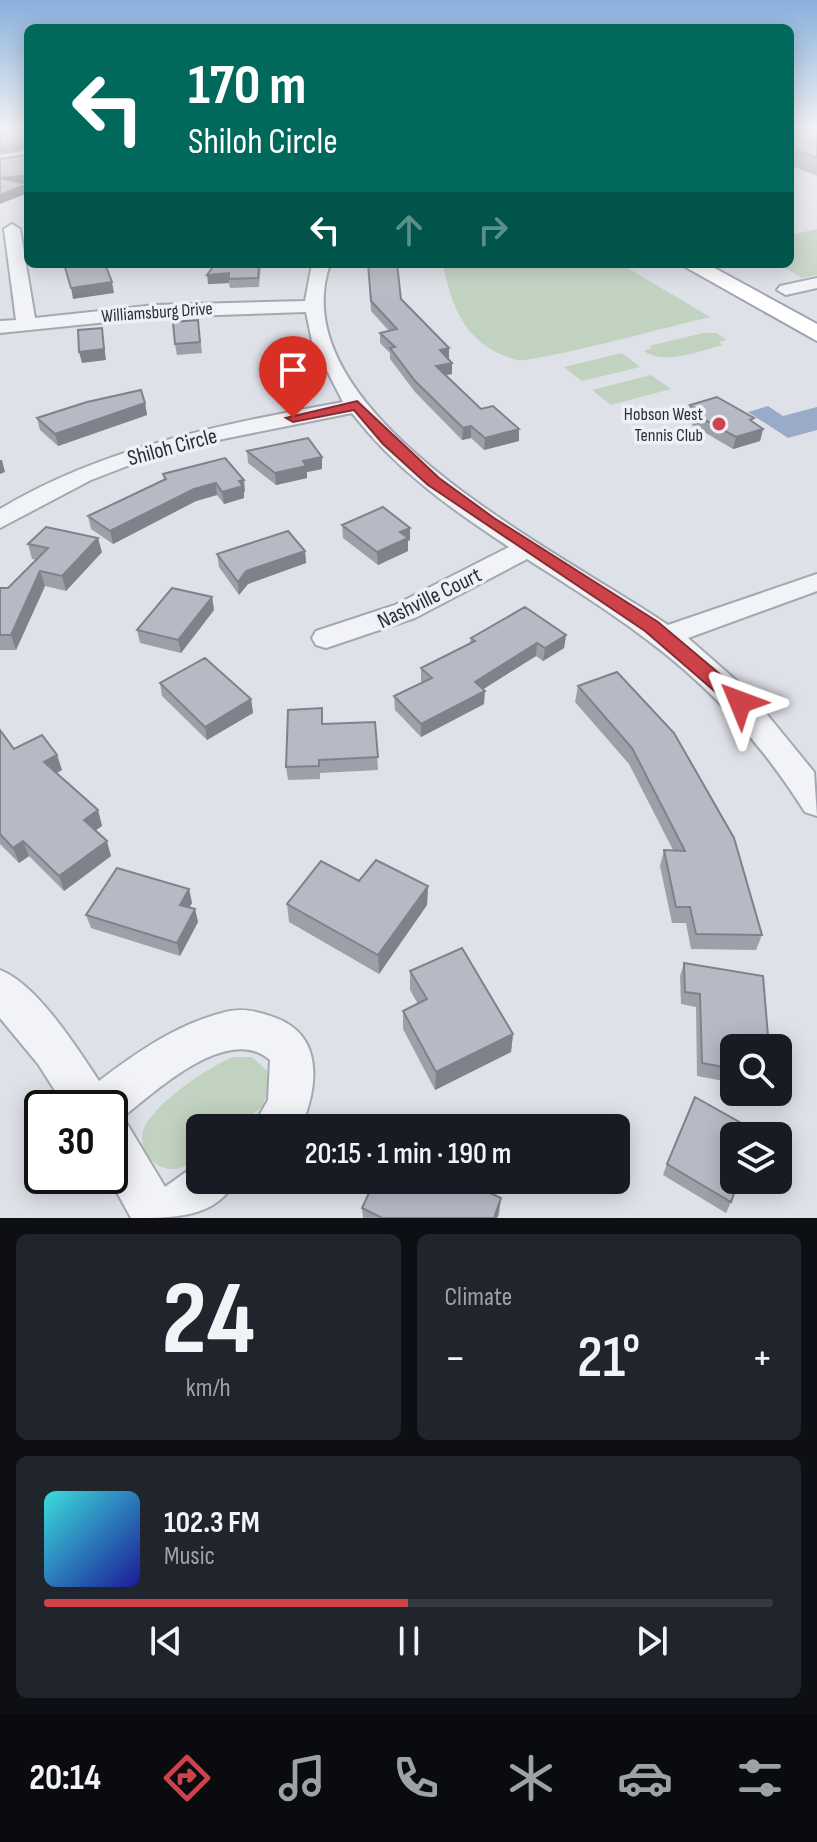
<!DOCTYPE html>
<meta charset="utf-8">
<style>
body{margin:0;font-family:"Sofia Sans Condensed",sans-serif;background:#20242c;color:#f1f3f6;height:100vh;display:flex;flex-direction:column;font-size:30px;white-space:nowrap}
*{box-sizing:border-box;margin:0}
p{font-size:26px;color:#9ea1a6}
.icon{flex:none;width:44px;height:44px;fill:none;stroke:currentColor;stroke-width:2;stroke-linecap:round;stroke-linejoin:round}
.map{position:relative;height:1218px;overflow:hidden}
.panel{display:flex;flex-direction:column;gap:16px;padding:16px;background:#0d0f14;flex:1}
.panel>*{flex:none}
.banner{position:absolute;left:24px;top:24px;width:770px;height:244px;border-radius:12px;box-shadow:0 4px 20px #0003;background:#00695c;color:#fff;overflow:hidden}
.fabs{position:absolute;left:720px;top:1034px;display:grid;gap:16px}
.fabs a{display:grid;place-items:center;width:72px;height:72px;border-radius:12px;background:#171b24;box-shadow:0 4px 20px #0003;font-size:40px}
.speed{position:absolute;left:24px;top:1090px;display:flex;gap:16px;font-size:40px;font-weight:700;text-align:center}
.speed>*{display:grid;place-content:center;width:104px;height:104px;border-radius:50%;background:#171b24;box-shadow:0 4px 20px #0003;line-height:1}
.speed .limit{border:4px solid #111;border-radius:12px;background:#fff;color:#111}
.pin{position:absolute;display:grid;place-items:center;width:68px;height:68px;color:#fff;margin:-82px -34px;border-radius:50% 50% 50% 0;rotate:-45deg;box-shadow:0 0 8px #0007}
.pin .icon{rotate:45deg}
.me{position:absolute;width:88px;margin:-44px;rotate:314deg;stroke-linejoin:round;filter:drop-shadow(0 0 6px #0008)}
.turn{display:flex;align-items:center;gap:28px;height:168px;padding:0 32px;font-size:36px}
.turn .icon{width:104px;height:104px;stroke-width:2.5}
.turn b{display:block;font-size:56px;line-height:68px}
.lanes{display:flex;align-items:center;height:76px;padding:0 32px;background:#0003;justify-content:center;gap:40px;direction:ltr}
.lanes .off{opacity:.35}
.big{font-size:60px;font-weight:600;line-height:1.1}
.panel .tile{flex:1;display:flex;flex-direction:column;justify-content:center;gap:12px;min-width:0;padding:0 28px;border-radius:12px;background:#20242c}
.panel .dial{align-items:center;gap:0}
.dial b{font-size:104px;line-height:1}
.song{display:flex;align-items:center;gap:24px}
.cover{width:96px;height:96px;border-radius:12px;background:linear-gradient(135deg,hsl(180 70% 55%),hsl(240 70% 35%))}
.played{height:8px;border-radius:4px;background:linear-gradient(90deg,#ce4249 50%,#363941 50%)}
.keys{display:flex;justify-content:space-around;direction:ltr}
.heat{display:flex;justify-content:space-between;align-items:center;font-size:44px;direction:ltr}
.panel .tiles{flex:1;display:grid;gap:16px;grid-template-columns:1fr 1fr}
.tile:last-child{grid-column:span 2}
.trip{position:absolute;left:186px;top:1114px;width:444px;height:80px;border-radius:12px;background:#171b24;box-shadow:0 4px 20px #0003;font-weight:600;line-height:80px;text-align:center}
.dock{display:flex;height:128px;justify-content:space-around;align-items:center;background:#090b0e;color:#9ea1a6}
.dock .icon{width:56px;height:56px}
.dock .current{color:#ce4249}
.dock b{font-size:36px;color:#f1f3f6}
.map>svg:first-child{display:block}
.green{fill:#c2d2c0}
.water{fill:#99abc8}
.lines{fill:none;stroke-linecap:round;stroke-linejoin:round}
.minor-casing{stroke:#a4a8b2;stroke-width:4}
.major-casing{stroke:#9ea4b4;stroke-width:4}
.minor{fill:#f1f3f6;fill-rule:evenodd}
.major{fill:#fff;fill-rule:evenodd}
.wall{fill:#9da0a9}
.shaded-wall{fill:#7f828a}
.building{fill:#b6bac5;stroke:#7f828a;stroke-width:2}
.route{fill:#ce4249;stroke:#862b2f;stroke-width:2}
.poi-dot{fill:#ce4249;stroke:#eef0f6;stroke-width:3}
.labels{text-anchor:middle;stroke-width:7;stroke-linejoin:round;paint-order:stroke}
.far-street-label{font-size:18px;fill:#282e3f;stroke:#eef0f6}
.far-poi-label{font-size:18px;fill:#282e3f;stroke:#eef0f6;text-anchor:end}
.street-label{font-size:22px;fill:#282e3f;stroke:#eef0f6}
</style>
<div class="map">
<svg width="817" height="1218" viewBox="0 0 817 1218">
<rect width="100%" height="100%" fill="#dfe1e8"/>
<path class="green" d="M817 229V275L802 278 778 264H790V235Z
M621 264 710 317C684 323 531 364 517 360 467 346 453 312 443 265Z
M703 333H716L727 340 719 342 723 345C698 351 665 366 644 351L652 348 649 346Z
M622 353 640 367 582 381 564 367Z
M651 375 671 389 611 405 592 390Z
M233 1057H252L267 1071 270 1085 262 1107 234 1128H200V1155C192 1162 184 1169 173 1169 154 1170 138 1149 143 1131 152 1105 208 1067 233 1057Z"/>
<path class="water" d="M768 406 783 416 817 407V430L788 438 748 412Z"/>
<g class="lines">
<defs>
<path id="minor" d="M12 224 20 229 35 318 156 305 305 301 312 264H330C277 416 570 557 668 625L817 574V591L688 638 747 690 814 772 817 816 805 812C726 688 649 636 527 559L415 618 326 648 316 645 312 638 316 631 395 605 509 547C451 509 395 469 352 413L218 440 135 463 91 480 0 528V509C105 446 224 424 343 402L312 341 306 312 156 317 0 333V321L16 320 4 229Z
M817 278V288L786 295 777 290 780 286Z
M0 970C37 984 77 1048 99 1081 137 1052 176 1025 222 1013 240 1007 258 1011 276 1018 324 1036 318 1087 301 1127L252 1128 268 1100 270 1060C228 1023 156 1091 123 1117L165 1187 200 1162V1180H236C216 1218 175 1218 131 1218L108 1176 110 1108H66L38 1064 0 1018Z"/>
<path id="major" d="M680 264H707L817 324V341Z"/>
</defs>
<use href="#minor" class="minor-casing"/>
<use href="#major" class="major-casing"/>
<use href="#minor" class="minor"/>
<use href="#major" class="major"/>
</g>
<path class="wall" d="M790 127H817V176L790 165Z
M215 264H261L259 287 230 288 229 283 208 284Z
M368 264H403V266H397L401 299 449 348 448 359 452 363V374L446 375 481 409 519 441 484 450 471 438 462 440 415 392 390 359V353L380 343V333L389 331 371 311Z
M198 320 202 353 177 355 175 344Z
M145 403 147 415 58 446 40 430 37 418Z
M690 405 753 422 763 429 760 441 733 449 692 425 693 420 687 416Z
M247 451 322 457V469L307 472V478L276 485 248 463Z
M225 458 245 492H244V498L224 504 217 495 196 501 113 544 91 529 88 516 164 479 163 474Z
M342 525 410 540 408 541V551L378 565 343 538Z
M28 544 102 552 66 591 45 586 16 650H0V588H8L37 560 32 559Z
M305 551 306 563 248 584 239 595 219 567 217 554Z
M212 597 214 610 181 653 140 643 137 630Z
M566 635 564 648 543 661 536 656 483 689 484 704 421 737 395 710 394 696 423 682 421 681V668L470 644 471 638Z
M617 672 762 935 756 950 691 949 686 923H672L660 866 664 850H673L629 764 575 702 578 686Z
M160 683 251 699 253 713 207 740 162 696Z
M375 722 378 770 320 773V779L288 780 286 767 323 724Z
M0 730 14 749 57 755 62 770 57 773 98 810 102 826 96 830 111 856 64 891 29 856 19 863 0 844Z
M359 881 428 886 427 905 379 974 289 922 287 904Z
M189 889 192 903 189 908 195 909 198 922 180 956 91 928 86 915Z
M684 963 734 1048V1083L697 1076 696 1007 681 1004 680 976Z
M410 971 513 1034 511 1052 435 1090 403 1029V1011L418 1004 410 990Z
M667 1164 731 1202 726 1213 663 1175Z
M375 1180H485L482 1189 501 1198 499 1215 497 1218H363L362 1208Z"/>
<path class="shaded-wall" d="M26 142 28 150 0 155V147Z
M28 175V184L2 187 0 178Z
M27 184 28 193 0 204V195Z
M229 273V283L208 284 207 275Z
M112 282 114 293 73 299 71 288Z
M102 328 106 360 82 363 79 352Z
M449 348V359L439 361 440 350Z
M452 363V374L436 377V366Z
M145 403 147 415 58 446 55 434Z
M471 426V438L462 440 463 428Z
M519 429V441L484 450 485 438Z
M763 429 760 441 733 449 736 437Z
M322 457V469L307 472V478L276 485 275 473 303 461Z
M0 460H2L5 472 0 474Z
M244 480 245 492H244V498L224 504 222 492 239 481Z
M216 483 217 495 196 501 113 544 110 531 194 489Z
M410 528V540L408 541V551L378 565 377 552 400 532Z
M98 538 102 552 66 591 62 576Z
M305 551 306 563 248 584 239 595 238 582 246 571Z
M40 571 45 586 16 650 11 635Z
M212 597 214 610 181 653 178 640Z
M566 635 564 648 543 661 545 648Z
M537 643 536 656 474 695 475 682Z
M485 691 484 704 421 737V724Z
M251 699 253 713 207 740 205 727Z
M57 755 62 770 49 777 44 762Z
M98 810 102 826 89 835 84 820Z
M23 841 29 856 19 863 13 848Z
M107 841 111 856 64 891 59 876Z
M428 886 427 905 379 974 378 955Z
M189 889 192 903 183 918 180 905Z
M195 909 198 922 180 956 177 943Z
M513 1034 511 1052 435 1090 436 1072Z
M482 1180H485V1182L477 1204 479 1188Z
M501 1198 497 1218H494Z"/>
<path class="building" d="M0 127H28V153L26 142 0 147Z
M790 127H817V158L790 147Z
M28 155V175L0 178 27 184 0 195V159Z
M64 264H105L112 282 71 288Z
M215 264H259L258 278 229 279V273L207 275Z
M368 264H397L401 299 449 348 440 350 452 363 436 366 481 409 493 406 519 429 485 438 471 426 463 428 415 381 390 348 395 347 380 333 397 329 371 301Z
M198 320 200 342 175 344 173 322Z
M102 328 104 349 79 352 78 330Z
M141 390 145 403 55 434 37 418 87 402Z
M717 397 754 418 750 420 763 429 736 437 694 414 700 412 690 405Z
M308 438 322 457 303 461 306 466 275 473 247 451Z
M225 458 244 480 239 481 243 486 222 492 216 483 194 489 110 531 88 516 166 479 163 474Z
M383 507 410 528 400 532 408 538 377 552 342 525Z
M46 527 98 538 62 576 40 571 11 635H0V588H8L48 548 28 544Z
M288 531 305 551 246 571 238 582 217 554Z
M172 588 212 597 178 640 137 630Z
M525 607 566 635 545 648 537 643 475 682 485 691 421 724 394 696 432 678 421 668 475 641 471 638Z
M205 658 251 699 205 727 160 683Z
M617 672 674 733 734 838 762 935 696 934 690 907H676L664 850 685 851 632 748 578 686Z
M322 708V724L375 722 378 757 319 760V766L286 767 288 710Z
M0 730 14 749 42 735 57 755 44 762 98 810 84 820 107 841 59 876 23 841 13 848 0 834Z
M376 860 428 886 378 955 287 904 321 861 359 881Z
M117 868 189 889 180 905 195 909 177 943 86 915Z
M462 948 513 1034 436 1072 403 1011 427 999 410 971Z
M684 963 763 976 769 1048H734V1069L702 1063 700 994 685 992Z
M695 1097 757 1132 755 1136H734V1180H739L731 1202 667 1164Z
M375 1180H482L479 1188 501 1198 494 1218H382L362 1208Z"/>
<linearGradient id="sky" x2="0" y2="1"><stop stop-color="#88b0db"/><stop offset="0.43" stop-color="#f1f2f5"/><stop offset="1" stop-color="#f1f2f5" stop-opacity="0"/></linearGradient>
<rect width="817" height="297" fill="url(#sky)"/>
<path class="route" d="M357 401 439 478 494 518 658 622 747 697 750 702 747 707H733L645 631 428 485 383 444 354 410 293 422 286 418Z"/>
<circle class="poi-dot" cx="719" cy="424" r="8"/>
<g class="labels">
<g class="far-street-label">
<text transform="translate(157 312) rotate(-4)" y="6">Williamsburg Drive</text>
</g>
<g class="far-poi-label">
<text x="703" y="420">Hobson West<tspan x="703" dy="21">Tennis Club</tspan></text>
</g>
<g class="street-label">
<text transform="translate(172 446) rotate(-15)" y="8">Shiloh Circle</text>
<text transform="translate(429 597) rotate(-26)" y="8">Nashville Court</text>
</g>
</g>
</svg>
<div class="fabs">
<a><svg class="icon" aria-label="search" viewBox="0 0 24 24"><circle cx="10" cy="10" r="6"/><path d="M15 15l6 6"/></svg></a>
<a><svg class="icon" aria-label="layers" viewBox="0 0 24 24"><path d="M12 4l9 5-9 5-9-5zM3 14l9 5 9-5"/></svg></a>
</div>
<div class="speed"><div class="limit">30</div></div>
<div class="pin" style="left:293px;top:418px;background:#d93025"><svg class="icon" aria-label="arrive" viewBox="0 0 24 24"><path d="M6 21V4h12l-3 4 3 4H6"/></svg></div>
<svg class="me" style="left:740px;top:702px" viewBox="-20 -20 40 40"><path d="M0-17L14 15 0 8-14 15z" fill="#ce4249" stroke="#fff" stroke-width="4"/></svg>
<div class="trip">20:15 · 1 min · 190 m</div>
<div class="banner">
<div class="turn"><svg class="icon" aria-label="left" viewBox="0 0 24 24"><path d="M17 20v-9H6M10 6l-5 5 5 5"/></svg><div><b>170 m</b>Shiloh Circle</div></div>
<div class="lanes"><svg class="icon" aria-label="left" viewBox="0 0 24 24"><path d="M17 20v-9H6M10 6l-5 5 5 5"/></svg><svg class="icon off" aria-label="ahead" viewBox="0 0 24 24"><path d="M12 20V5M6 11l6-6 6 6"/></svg><svg class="icon off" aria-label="right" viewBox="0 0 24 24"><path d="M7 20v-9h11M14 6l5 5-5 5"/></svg></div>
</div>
</div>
<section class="panel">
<div class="tiles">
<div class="tile dial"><b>24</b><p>km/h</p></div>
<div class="tile"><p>Climate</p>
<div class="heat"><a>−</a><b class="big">21°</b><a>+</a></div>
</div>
<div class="tile">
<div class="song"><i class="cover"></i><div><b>102.3 FM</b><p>Music</p></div></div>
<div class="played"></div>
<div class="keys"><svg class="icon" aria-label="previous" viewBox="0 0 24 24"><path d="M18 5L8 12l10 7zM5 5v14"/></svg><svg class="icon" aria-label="pause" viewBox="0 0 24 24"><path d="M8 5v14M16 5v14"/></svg><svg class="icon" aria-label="next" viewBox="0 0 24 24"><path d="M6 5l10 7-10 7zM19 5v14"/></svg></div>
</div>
</div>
</section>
<nav class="dock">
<b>20:14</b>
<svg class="icon current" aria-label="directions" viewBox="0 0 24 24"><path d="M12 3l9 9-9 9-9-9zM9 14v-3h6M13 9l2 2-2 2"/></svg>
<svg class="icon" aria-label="music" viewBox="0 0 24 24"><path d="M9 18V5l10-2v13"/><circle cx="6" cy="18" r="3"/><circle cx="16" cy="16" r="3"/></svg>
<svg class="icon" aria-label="phone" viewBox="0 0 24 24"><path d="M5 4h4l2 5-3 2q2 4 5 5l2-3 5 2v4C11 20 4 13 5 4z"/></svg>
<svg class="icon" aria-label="climate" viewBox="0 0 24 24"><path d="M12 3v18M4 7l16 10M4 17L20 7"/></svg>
<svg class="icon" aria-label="car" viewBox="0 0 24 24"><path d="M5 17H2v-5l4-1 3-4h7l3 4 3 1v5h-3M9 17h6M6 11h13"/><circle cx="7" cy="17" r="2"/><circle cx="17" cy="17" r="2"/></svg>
<svg class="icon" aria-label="filters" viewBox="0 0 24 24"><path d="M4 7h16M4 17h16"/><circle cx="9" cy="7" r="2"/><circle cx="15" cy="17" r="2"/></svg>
</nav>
